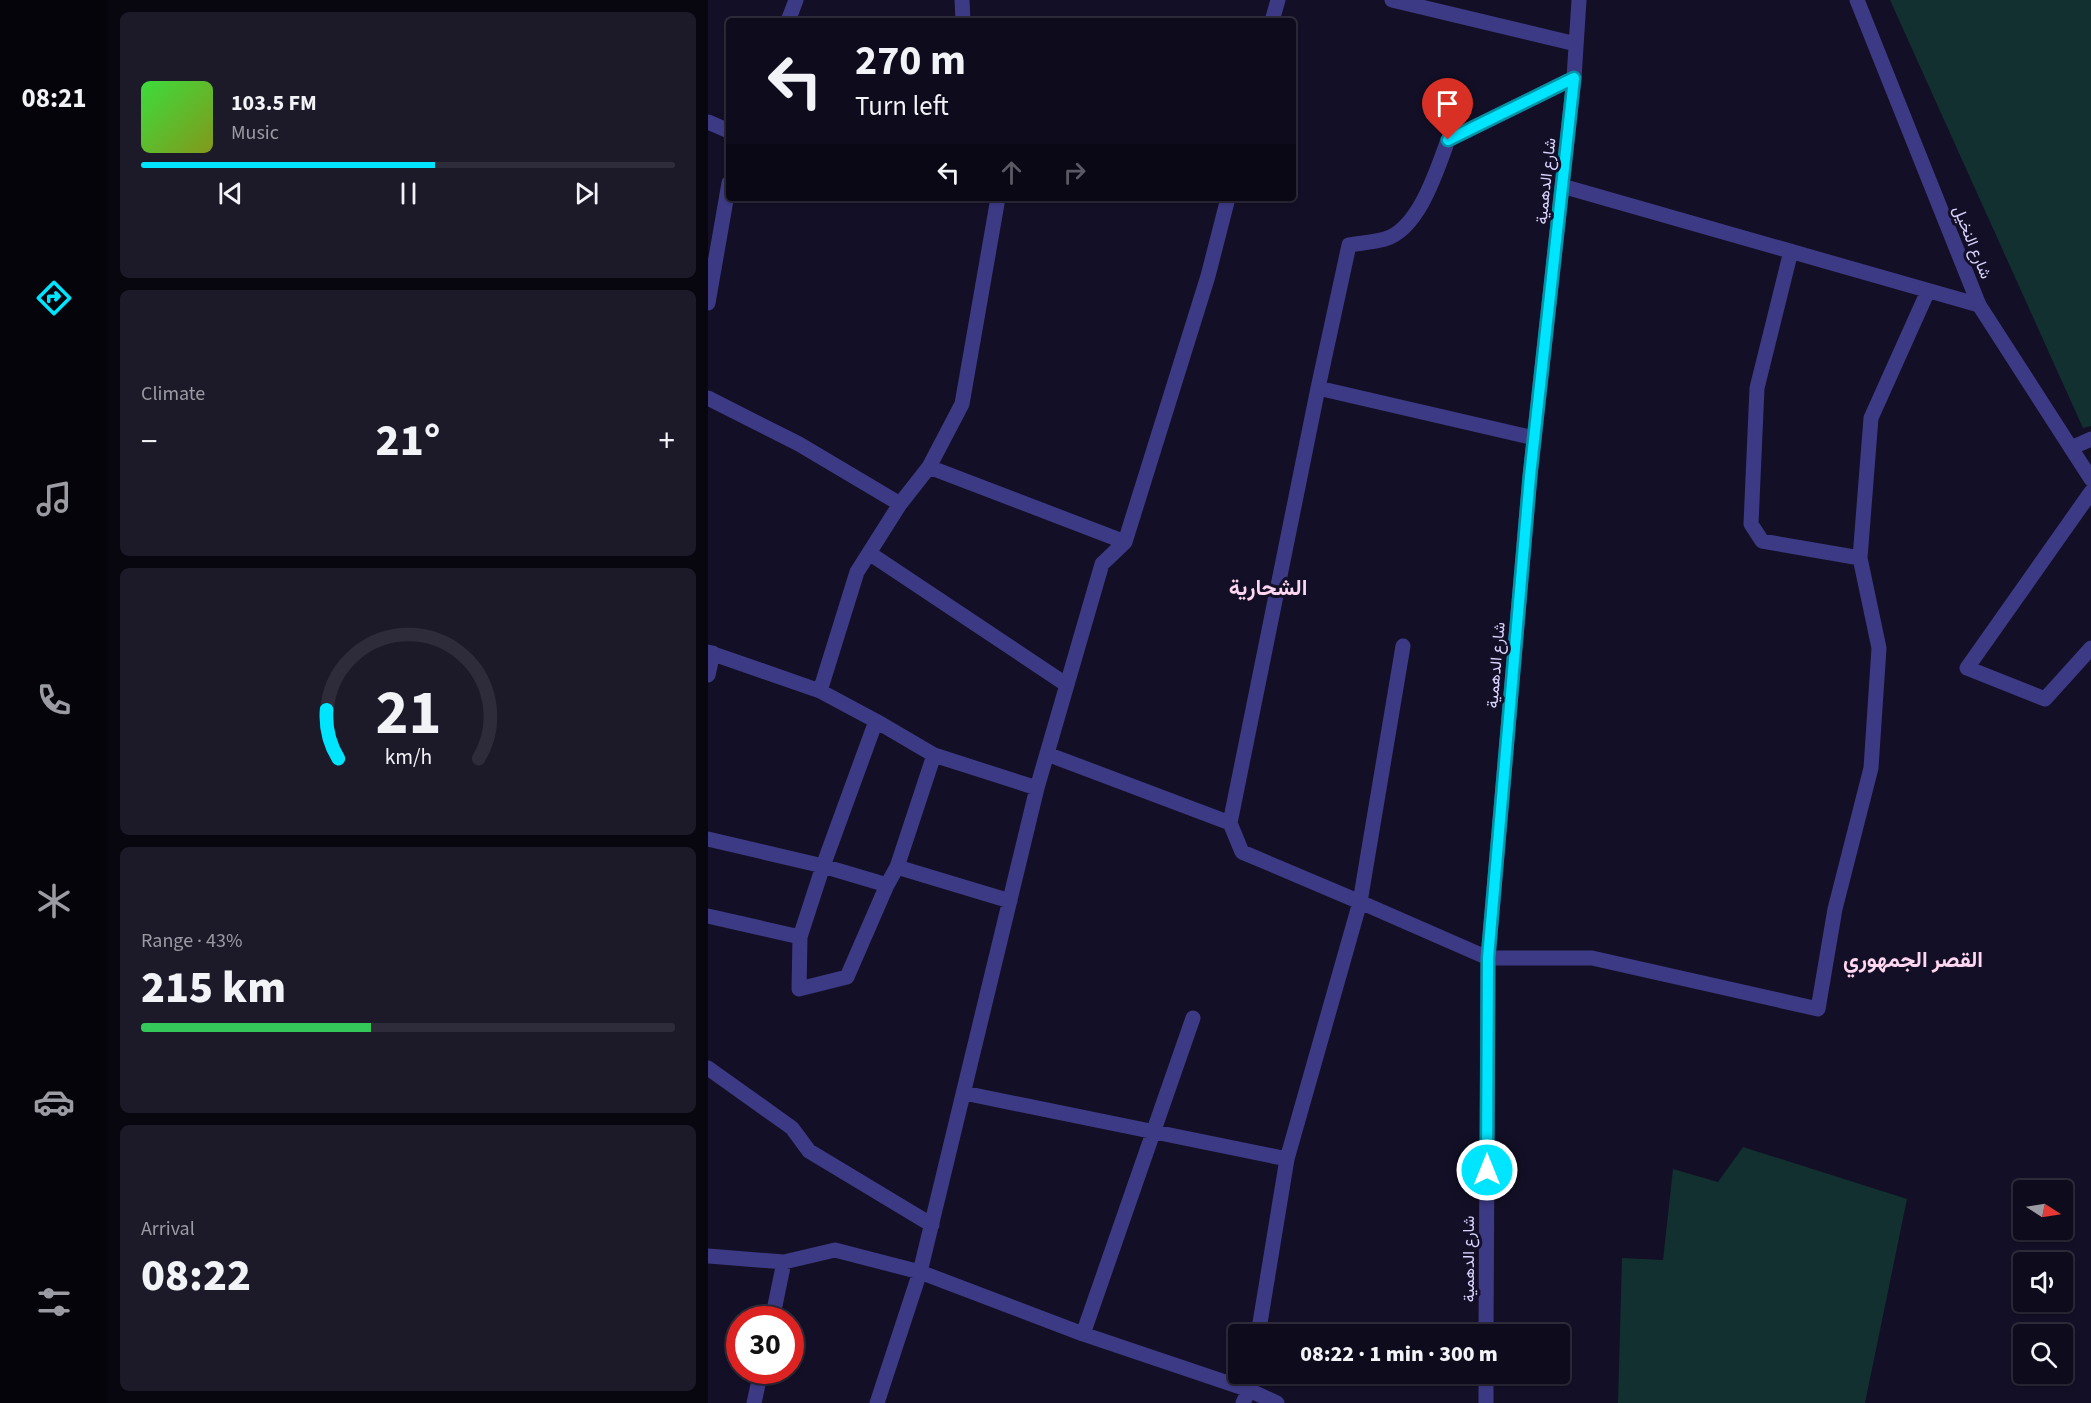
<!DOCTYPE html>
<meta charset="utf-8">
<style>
body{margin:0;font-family:"Source Sans 3",Vazirmatn,sans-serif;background:#1c1929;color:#f1f3f6;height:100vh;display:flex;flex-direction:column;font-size:22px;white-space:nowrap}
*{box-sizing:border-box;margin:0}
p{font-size:20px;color:#9b9ba3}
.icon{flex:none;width:33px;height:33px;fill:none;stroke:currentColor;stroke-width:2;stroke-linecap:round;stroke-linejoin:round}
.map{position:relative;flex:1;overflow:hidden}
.sheet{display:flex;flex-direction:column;gap:12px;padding:12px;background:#08060f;width:600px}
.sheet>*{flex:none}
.banner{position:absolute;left:18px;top:18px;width:570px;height:183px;border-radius:6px;box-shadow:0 2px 4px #0004,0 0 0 2px #2e2b3b;background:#0e0b1c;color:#f1f3f6;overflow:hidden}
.needle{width:39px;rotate:102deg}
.tools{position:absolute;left:1305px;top:1180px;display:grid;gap:12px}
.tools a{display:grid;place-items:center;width:60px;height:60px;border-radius:6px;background:#0e0b1c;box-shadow:0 2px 4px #0004,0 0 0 2px #2e2b3b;font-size:30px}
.speed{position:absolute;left:18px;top:1306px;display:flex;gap:12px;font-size:30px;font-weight:700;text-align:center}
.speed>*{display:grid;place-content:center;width:78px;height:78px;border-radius:50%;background:#0e0b1c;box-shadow:0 2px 4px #0004,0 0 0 2px #2e2b3b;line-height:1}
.speed .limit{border:9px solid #d22;background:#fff;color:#111}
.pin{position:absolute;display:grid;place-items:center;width:51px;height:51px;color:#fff;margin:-62px -26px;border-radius:50% 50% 50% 0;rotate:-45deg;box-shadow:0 0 6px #0007}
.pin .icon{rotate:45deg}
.me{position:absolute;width:66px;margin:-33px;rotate:0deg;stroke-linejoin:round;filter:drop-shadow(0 0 4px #0008)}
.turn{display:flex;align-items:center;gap:21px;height:126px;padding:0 30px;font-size:27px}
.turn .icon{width:78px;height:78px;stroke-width:2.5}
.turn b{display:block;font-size:42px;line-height:51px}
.lanes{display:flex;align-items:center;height:57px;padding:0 30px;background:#0003;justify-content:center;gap:30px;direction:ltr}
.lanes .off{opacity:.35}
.big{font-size:45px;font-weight:800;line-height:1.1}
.sheet .card{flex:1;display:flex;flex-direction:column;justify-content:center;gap:9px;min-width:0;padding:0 21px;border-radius:9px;background:#1c1929}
.sheet .dial{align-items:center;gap:0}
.dial svg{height:156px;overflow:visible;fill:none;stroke:#2e2b3b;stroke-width:7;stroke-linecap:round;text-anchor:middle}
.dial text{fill:#f1f3f6;stroke:none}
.song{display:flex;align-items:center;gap:18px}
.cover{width:72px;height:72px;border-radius:9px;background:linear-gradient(135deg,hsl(120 70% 55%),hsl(70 70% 35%))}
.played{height:6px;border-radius:3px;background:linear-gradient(90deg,#00e5ff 55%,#2e2b3b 55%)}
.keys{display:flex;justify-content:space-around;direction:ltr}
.heat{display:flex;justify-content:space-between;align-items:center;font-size:33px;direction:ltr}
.charge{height:9px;border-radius:4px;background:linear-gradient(90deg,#34c759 43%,#2e2b3b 0)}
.trip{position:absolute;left:520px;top:1324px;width:342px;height:60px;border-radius:6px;background:#0e0b1c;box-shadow:0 2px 4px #0004,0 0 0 2px #2e2b3b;font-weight:800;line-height:60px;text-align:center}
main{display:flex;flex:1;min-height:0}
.dock{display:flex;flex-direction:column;width:108px;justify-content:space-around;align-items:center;background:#06040b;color:#9b9ba3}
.dock .icon{width:42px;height:42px}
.dock .active{color:#00e5ff}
.dock b{font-size:27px;color:#f1f3f6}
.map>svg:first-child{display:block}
.green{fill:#12302f}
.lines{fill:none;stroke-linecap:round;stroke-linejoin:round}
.minor{stroke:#3d3a85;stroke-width:15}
.tertiary{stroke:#3d3a85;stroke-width:15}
.route-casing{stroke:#0095a6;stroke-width:15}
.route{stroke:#00e5ff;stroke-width:10}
.labels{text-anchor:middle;stroke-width:6;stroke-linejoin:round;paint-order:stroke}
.street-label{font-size:16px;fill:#d9d4ff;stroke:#130f26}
.district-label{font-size:22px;font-weight:bold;fill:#ffd6f0;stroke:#130f26}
</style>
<main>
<nav class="dock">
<b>08:21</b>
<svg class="icon active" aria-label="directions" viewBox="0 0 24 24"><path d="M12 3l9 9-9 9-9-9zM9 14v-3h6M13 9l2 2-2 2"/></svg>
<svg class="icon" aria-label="music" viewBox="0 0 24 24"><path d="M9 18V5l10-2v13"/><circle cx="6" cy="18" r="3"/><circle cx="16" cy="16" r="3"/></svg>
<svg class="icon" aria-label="phone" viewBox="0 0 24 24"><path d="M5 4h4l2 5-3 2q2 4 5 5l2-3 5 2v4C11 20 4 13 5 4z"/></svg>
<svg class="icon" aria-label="climate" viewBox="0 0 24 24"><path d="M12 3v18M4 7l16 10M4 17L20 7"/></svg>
<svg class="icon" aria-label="car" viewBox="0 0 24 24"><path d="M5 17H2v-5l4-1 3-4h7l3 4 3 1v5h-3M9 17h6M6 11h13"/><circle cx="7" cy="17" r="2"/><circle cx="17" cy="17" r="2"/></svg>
<svg class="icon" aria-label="filters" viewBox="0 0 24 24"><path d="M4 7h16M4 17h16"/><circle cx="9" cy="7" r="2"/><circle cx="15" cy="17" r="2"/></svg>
</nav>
<section class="sheet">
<div class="card">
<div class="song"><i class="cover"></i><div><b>103.5 FM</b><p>Music</p></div></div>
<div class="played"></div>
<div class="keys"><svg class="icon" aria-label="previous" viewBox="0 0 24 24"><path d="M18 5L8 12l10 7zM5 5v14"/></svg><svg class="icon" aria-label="pause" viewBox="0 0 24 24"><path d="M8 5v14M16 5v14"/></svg><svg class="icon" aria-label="next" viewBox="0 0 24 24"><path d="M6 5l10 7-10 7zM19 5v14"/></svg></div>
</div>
<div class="card"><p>Climate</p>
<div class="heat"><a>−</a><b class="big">21°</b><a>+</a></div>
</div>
<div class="card dial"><svg viewBox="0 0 100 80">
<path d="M14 69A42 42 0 1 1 86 69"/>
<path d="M14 69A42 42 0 0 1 8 44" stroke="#00e5ff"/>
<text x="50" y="56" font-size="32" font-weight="700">21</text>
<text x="50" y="72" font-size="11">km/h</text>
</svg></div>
<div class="card"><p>Range · 43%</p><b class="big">215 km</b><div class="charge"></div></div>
<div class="card"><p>Arrival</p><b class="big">08:22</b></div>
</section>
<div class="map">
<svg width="1383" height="1403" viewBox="0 0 1383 1403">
<rect width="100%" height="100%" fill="#130f26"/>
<path class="green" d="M1182 0H1383V426L1375 428Z
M1035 1147 1199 1199 1157 1403H910L914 1258 955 1260 965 1169 1010 1182Z"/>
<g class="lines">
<path class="minor" d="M254 0 255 21
M684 0 868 44
M80 21 88 0
M564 21 570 0
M0 122 21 131
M854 186 1271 305
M1083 251 1049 388 1043 524 1054 541 1152 558
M0 303 21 183
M610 388 641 245C653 243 666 242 677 239 711 229 729 170 740 140L866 78
M0 398 91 444 192 504
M1363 448 1383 439
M221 467 254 404 290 198
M1383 492 1259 668 1337 699 1383 648
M161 553 359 685
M0 652 112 691 168 721 226 755 329 788
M0 675 5 653
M112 691 149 572 192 504 221 467 417 542
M168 721 115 866 92 937 91 989 139 977 179 885 189 867 226 755
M339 754 522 823 610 388 826 438
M522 823 534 852 652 902 695 646
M0 839 115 866 179 885
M189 867 302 901
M0 916 92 937
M0 1068 84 1128 101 1151 224 1225
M256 1093 579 1159
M0 1256 76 1262
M64 1320 76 1262 127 1250 212 1272 375 1334 541 1390 569 1403
M375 1334 485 1018
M550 1335 579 1159 652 902 780 958H884L1110 1009 1127 909 1163 768 1171 648 1152 558 1163 418 1220 291
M778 1335 780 958 822 476 866 78 871 0
M46 1403 53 1371
M169 1403 212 1272 329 788 394 564 417 542 500 276 520 198
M535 1403 541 1390 543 1374
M778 1403V1374"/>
<path class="tertiary" d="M1149 0 1271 305 1383 479"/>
</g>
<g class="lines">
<defs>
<path id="route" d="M740 140 866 78 822 476 780 958 779 1170"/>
</defs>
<use href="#route" class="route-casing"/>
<use href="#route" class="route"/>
</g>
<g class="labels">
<g class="street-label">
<text transform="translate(837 181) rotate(-84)" y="6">شارع الدهمية</text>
<text transform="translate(1265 242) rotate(68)" y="6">شارع النخيل</text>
<text transform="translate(787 665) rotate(-85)" y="6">شارع الدهمية</text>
<text transform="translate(760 1259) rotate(-90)" y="6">شارع الدهمية</text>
</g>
<g class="district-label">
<text x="560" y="595">الشحارية</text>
<text x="1205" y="967">القصر الجمهوري</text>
</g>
</g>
</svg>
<div class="tools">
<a><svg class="needle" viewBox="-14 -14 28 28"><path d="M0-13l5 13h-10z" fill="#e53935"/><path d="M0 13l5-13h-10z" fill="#9b9ba3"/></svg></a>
<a><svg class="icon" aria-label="sound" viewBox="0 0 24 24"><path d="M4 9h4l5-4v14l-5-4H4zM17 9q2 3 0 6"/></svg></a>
<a><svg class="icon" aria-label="search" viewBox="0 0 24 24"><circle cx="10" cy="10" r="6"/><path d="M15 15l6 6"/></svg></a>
</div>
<div class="speed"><div class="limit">30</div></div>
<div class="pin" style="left:740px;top:140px;background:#d93025"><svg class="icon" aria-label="arrive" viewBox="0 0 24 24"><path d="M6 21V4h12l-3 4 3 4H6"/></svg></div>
<svg class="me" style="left:779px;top:1170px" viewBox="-20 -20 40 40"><circle r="17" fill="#00e5ff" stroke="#fff" stroke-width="3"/><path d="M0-11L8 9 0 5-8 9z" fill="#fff"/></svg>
<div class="trip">08:22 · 1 min · 300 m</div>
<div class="banner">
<div class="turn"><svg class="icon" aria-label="left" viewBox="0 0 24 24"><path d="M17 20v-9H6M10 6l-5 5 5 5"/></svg><div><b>270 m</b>Turn left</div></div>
<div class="lanes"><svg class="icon" aria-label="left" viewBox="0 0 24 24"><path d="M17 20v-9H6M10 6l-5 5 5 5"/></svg><svg class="icon off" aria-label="ahead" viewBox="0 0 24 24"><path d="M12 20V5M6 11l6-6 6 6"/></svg><svg class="icon off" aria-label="right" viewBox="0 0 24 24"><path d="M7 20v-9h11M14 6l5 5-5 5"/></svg></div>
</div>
</div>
</main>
